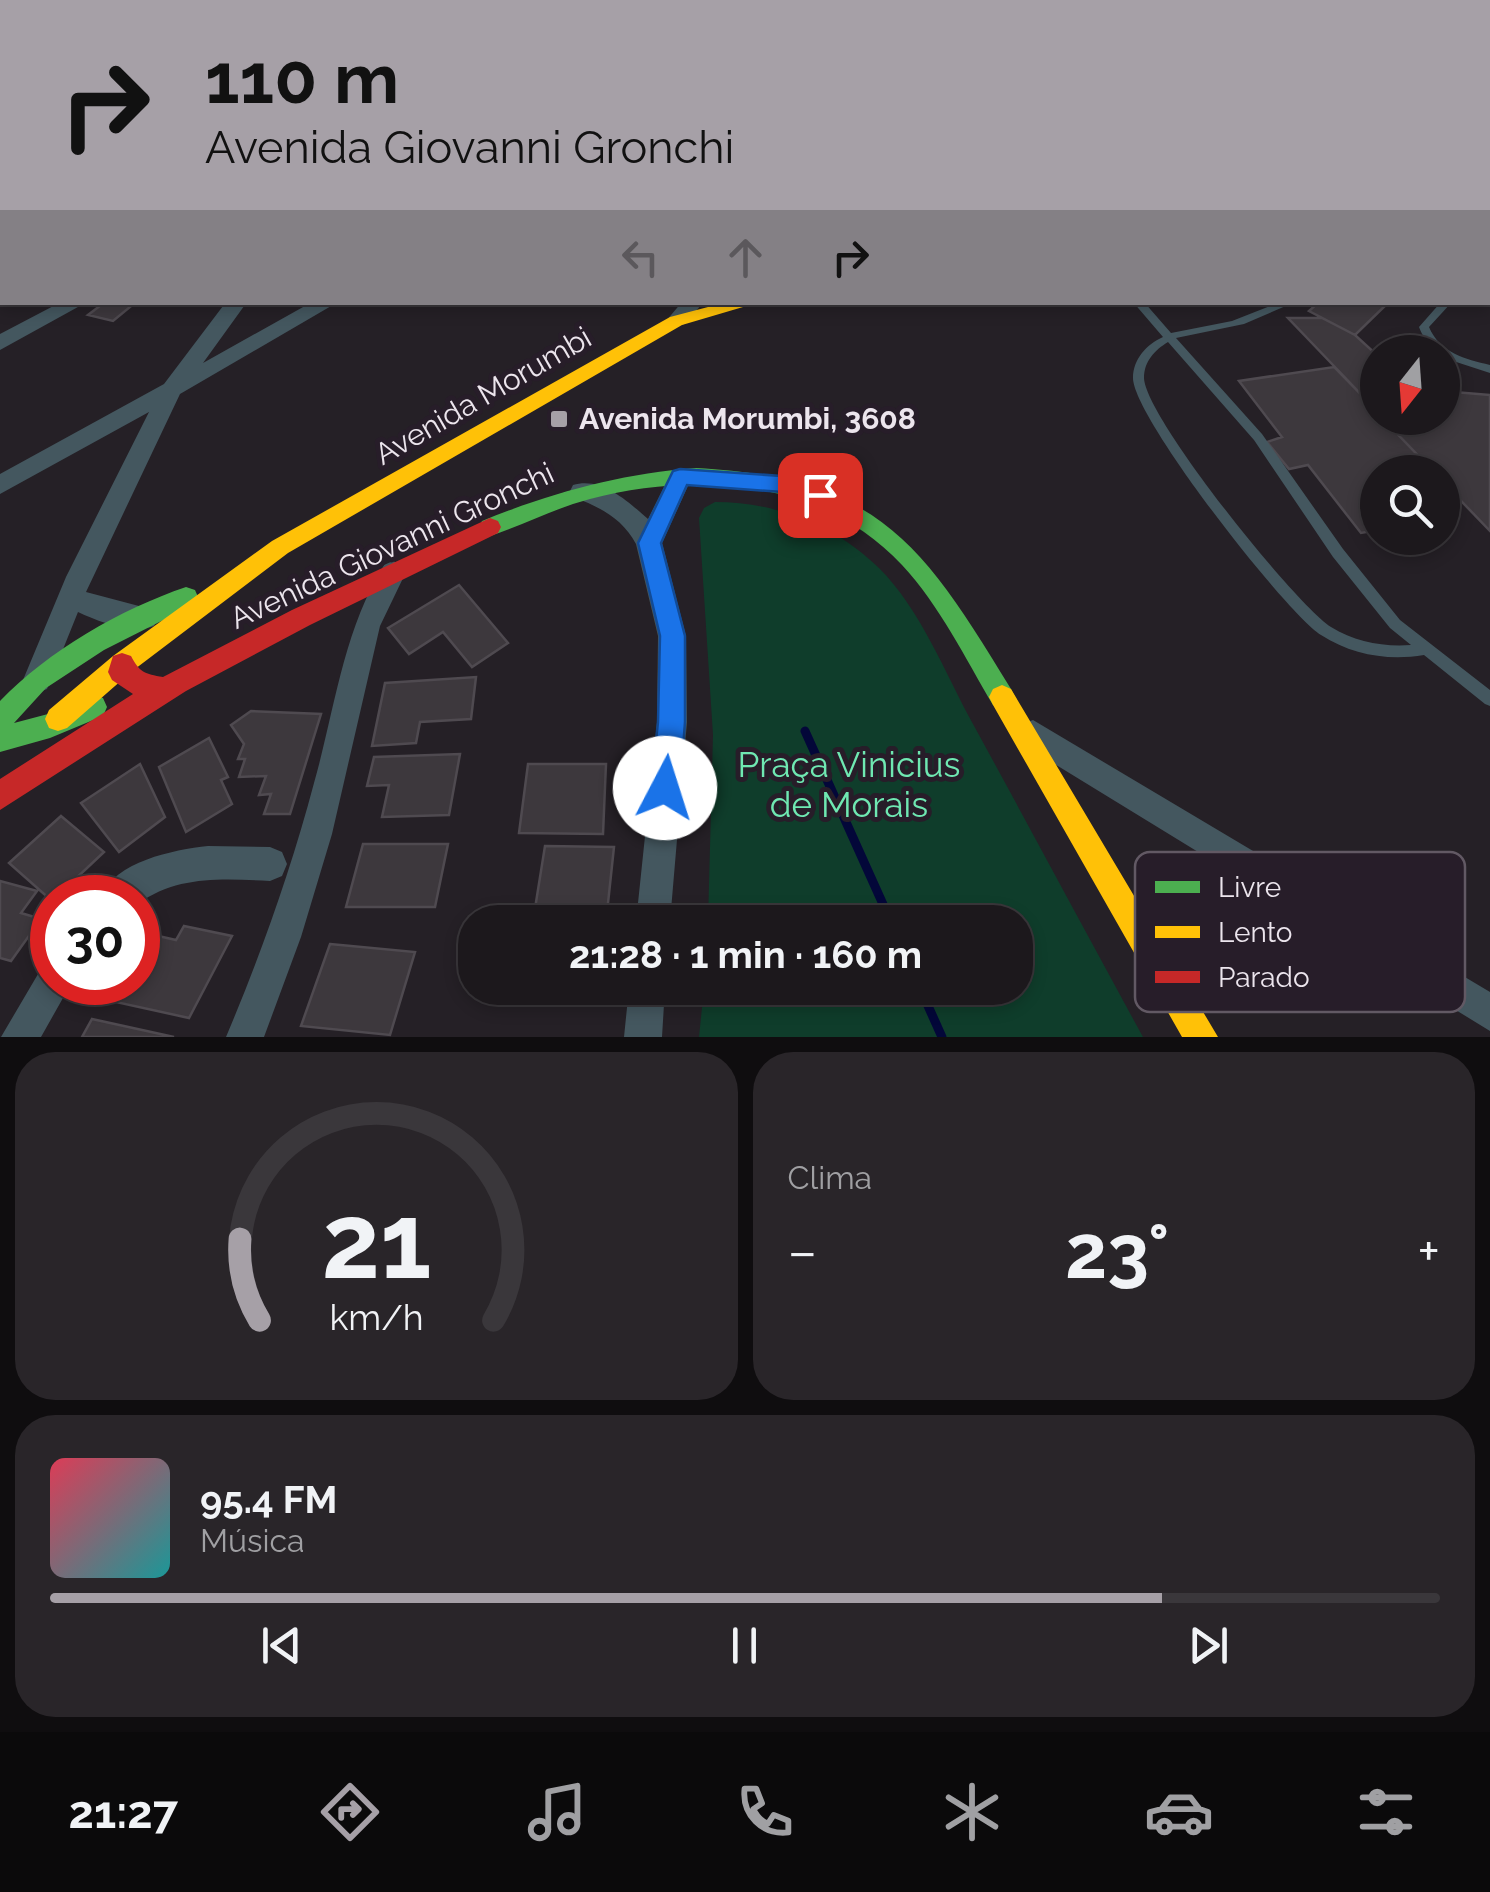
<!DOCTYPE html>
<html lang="pt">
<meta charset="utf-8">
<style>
body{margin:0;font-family:Raleway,sans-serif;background:#292529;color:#f1f3f6;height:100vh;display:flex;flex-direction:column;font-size:38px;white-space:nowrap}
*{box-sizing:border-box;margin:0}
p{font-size:32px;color:#a0a0a3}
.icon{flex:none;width:55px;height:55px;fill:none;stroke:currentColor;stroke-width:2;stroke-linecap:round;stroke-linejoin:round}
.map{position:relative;height:1037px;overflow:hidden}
.sheet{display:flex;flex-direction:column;gap:15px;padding:15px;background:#0f0d0f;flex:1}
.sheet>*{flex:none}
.top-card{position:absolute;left:0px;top:0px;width:1490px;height:305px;box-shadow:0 5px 15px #0003,0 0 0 2px #3a373b;background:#a6a0a7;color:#111;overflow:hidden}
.needle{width:65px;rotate:197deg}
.tools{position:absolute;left:1360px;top:335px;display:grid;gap:20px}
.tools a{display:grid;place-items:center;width:100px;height:100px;border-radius:50%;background:#1c181c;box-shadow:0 5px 15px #0003,0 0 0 2px #3a373b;font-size:50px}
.speed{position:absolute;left:30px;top:875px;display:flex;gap:20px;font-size:50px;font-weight:700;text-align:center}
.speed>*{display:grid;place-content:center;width:130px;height:130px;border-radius:50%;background:#1c181c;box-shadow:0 5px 15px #0003,0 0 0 2px #3a373b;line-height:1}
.speed .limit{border:15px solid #d22;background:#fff;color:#111}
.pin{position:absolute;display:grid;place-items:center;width:85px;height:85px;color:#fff;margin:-42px;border-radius:20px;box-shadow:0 5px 15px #0006}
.me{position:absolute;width:110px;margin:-55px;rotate:5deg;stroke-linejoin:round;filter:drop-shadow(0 0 8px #0008)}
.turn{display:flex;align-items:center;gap:35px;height:210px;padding:0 40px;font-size:45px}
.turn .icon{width:130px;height:130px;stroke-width:2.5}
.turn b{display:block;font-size:70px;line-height:85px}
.lanes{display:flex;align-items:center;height:95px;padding:0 40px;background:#0003;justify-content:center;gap:50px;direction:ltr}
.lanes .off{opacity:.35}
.big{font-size:75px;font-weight:700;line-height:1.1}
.sheet .widget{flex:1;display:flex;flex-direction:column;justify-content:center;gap:15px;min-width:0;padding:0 35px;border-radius:40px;background:#292529}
.sheet .dial{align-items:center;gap:0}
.dial svg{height:260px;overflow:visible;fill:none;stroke:#3a373b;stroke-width:7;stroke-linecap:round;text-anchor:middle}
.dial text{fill:#f1f3f6;stroke:none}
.song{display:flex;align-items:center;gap:30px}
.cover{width:120px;height:120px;border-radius:15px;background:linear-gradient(135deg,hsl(350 70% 55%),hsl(180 70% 35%))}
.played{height:10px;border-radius:5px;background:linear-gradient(90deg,#a6a0a7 80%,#3a373b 80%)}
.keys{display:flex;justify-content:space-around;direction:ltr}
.heat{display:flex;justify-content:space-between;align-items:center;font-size:55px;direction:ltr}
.sheet .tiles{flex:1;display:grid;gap:15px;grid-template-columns:1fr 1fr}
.widget:last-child{grid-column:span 2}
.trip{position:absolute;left:458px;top:905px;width:575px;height:100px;border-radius:40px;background:#1c181c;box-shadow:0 5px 15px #0003,0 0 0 2px #3a373b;font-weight:700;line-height:100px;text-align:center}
.dock{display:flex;height:160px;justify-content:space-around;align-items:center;background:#0b0a0b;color:#a0a0a3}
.dock .icon{width:70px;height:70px}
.dock .active{color:#a6a0a7}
.dock b{font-size:45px;color:#f1f3f6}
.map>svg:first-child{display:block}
.green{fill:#0f3d2b}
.forest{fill:#0e4f37}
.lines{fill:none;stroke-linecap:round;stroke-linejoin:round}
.stream{stroke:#030739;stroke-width:9}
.building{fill:#3d383d;stroke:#4f4a50;stroke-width:2.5}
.lane{fill:#44575f;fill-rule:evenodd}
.street{fill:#44575f;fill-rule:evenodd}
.fast{fill:#4caf50;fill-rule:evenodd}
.slow{fill:#ffc107;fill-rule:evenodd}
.jam{fill:#c62828;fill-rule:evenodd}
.route{fill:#1a73e8;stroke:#114b97;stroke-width:2.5}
.poi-dot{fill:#a6a0a7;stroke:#271d29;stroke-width:4}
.labels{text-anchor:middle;stroke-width:10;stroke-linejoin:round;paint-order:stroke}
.street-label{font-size:30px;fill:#ece5ed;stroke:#271d29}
.poi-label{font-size:30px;font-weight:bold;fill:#ece5ed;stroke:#271d29;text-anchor:start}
.near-park-label{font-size:35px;fill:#6fe8b2;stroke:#271d29}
.key{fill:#271d29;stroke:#625964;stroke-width:2.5}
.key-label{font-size:28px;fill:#ece5ed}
</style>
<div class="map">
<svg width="1490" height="1037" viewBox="0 0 1490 1037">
<rect width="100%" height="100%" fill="#252026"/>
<path class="green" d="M715 502C776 502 835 525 879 568 921 610 945 673 973 724 1030 828 1086 933 1143 1037H699L704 988H1015V922H708L713 735 699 518 704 508Z"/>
<path class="forest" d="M781 0H1340V2H781Z"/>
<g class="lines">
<path class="stream" d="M805 731 891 922
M920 988 942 1037"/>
</g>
<path class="building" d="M105 302H136L113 321 88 315Z
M1319 302H1389L1355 335 1309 311Z
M1288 318H1322L1355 335 1378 356V412Z
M1334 367 1378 412V418H1382L1434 472H1378V530L1361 533 1308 465 1289 469 1267 442 1282 437 1239 381Z
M1442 391 1490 395V531L1442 481V472H1434L1382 418H1442Z
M459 585 508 643 472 667 443 632 409 654 388 628Z
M476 677 471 719 420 722 416 743 372 746 385 683Z
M251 711 321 714 290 814H264L271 794 259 795 266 776 239 777 245 759H238L244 744 231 725Z
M209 738 228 777 221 780 232 804 186 832 159 767Z
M460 754 449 815 382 817 389 785 367 786 374 757Z
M140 764 165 817 119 852 81 803Z
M528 764H606L603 834 519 833Z
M61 816 104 852 52 901 9 863Z
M363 844H448L435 907H346Z
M545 846 614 847 606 922 533 921Z
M0 881 37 891 21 913 41 919 11 961 0 958Z
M184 926 232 936 189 1018 102 999 111 982H138L141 932 176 940Z
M330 944 415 952 390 1035 301 1026Z
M92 1019 174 1037H82Z"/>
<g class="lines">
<path class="lane" d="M215 0H222L219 2H213Z
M314 0H320V2H314Z
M1028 0H1035L1036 2H1030Z
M1050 0H1056L1057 2H1051Z
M1283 0H1289L1288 2H1282Z
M1488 293 1490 294V302L1488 301Z
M1133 302H1144L1171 333 1232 321 1280 302H1295L1244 324 1176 338 1262 434 1343 549 1400 620 1490 690V706L1485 704 1424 655C1388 661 1352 655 1321 635 1285 612 1133 417 1133 378 1133 359 1147 344 1163 337ZM1168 342 1254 440 1333 557 1390 628 1411 645C1383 647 1355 642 1331 627 1295 604 1145 417 1144 378 1144 361 1155 350 1168 342Z
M1441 302H1452L1429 327C1440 353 1465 359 1490 365V373L1447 359 1442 356V352H1437C1428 345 1423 337 1419 327Z"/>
<path class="street" d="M551 0H567L568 2H552Z
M2 21V29L0 30V22Z
M61 302H87L0 350V334Z
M226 302H247L203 363 312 302H338L180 394 86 592 154 610 158 618 154 626C132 634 99 622 78 612L47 689 37 693 27 689 23 680 66 577 149 412 0 494V474L164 384Z
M682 302H704L683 325H669L666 321Z
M680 468 692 477 662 543 686 636 687 722 670 922H636L657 722 658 636 636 544C622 518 600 507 573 497L570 491 573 485C601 476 629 502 648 519L672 471Z
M393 561 402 565 406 572 380 626 332 834 301 937 264 1037H226C261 954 291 870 314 783 335 709 343 631 384 565Z
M1033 720 1490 992V1031L1022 744 1018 734 1022 724Z
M208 846 270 847 282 852 287 864 282 876 270 881C224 879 177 875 138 904V898H100C115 861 173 850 208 846Z
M52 965V982H72L41 1037H1L41 969Z
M629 988H665L662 1037H624Z"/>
<path class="fast" d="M1353 0H1365L1366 2H1355Z
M696 468C879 478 922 543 1011 689L1015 697 1011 705 1002 709 993 705C965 658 940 606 902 565 822 479 698 471 590 499 555 508 524 525 490 536L482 533 479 527 482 521C553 492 620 474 696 468Z
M186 587 195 590 198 597 195 604 104 650 46 688 14 723 48 714 94 695 103 698 107 707 103 716 50 738 0 752V701C48 651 121 609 186 587Z"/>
<path class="slow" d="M1488 149H1490V159H1488Z
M727 302H760L682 325 288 553 131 672 67 728 58 731 49 728 45 719 49 710 113 656 272 541 670 317Z
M1002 685 1011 689 1218 1037H1182L993 705 989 697 993 689Z"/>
<path class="jam" d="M490 518 498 521 501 527 498 533 310 625 186 691 0 810V779L133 694 112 680 108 672 113 656 122 653 131 656C139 672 145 674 163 677L292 610Z"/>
</g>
<path class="route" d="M680 469 782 476 828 489 831 495 820 503 782 492 687 485 661 543 685 636V722L680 788 675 798 665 802 655 798 651 788 658 722 660 636 638 543 673 471Z"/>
<rect class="poi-dot" x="549" y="409" width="20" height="20" rx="5"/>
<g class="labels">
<g class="street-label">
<text transform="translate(483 396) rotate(-30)" y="10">Avenida Morumbi</text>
<text transform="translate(392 546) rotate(-25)" y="10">Avenida Giovanni Gronchi</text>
</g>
<g class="poi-label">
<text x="579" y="429">Avenida Morumbi, 3608</text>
</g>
<g class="near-park-label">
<text x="849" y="777">Praça Vinicius<tspan x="849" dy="40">de Morais</tspan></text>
</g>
</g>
<rect x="1135" y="852" width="330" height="160" rx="15" class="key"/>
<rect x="1155" y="881" width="45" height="12" fill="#4caf50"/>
<rect x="1155" y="926" width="45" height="12" fill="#ffc107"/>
<rect x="1155" y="971" width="45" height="12" fill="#c62828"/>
<g class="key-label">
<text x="1218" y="897">Livre</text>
<text x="1218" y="942">Lento</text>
<text x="1218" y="987">Parado</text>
</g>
</svg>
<div class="tools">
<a><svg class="needle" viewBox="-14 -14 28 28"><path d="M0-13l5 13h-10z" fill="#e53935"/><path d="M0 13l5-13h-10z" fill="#a0a0a3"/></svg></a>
<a><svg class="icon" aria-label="search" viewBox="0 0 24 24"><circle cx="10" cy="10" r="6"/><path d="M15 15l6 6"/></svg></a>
</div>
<div class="speed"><div class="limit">30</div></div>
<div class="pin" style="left:820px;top:495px;background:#d93025"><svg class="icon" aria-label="arrive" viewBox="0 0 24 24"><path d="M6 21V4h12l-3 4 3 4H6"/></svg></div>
<svg class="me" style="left:665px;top:788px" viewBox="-20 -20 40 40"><circle r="19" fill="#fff"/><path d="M0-13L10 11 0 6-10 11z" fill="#1a73e8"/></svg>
<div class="trip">21:28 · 1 min · 160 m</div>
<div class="top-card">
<div class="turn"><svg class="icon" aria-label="right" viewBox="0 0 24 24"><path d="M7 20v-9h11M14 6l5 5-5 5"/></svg><div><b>110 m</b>Avenida Giovanni Gronchi</div></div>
<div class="lanes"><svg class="icon off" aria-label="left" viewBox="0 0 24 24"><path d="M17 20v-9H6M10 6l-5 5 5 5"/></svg><svg class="icon off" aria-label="ahead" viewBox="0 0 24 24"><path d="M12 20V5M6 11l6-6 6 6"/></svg><svg class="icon" aria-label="right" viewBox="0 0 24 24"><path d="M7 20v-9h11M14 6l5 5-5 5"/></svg></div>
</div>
</div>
<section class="sheet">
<div class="tiles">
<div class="widget dial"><svg viewBox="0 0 100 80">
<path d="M14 69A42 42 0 1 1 86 69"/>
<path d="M14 69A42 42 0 0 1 8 44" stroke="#a6a0a7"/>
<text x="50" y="56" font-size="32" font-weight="700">21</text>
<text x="50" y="72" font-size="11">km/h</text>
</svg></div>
<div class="widget"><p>Clima</p>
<div class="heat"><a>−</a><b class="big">23°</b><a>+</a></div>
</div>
<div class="widget">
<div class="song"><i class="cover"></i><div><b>95.4 FM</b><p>Música</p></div></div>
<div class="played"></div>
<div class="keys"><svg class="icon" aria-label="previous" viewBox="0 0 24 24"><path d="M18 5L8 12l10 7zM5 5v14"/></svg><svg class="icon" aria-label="pause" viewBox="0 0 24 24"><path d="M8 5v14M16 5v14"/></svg><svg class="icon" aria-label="next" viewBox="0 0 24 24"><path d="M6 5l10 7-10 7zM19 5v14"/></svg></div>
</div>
</div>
</section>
<nav class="dock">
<b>21:27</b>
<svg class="icon active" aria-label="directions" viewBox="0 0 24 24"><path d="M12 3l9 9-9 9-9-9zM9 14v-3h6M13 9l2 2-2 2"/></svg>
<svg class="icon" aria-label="music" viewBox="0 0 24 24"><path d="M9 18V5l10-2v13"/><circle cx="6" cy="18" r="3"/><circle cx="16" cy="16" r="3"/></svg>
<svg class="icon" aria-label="phone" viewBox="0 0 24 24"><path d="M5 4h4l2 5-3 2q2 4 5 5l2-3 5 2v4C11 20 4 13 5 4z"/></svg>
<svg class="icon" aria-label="climate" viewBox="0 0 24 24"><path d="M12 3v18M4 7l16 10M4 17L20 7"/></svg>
<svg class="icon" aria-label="car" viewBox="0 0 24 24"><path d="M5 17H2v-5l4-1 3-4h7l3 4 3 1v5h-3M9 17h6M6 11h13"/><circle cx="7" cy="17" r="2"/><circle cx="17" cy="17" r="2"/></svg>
<svg class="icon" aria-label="filters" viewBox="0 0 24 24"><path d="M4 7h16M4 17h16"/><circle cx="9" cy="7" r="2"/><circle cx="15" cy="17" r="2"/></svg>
</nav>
